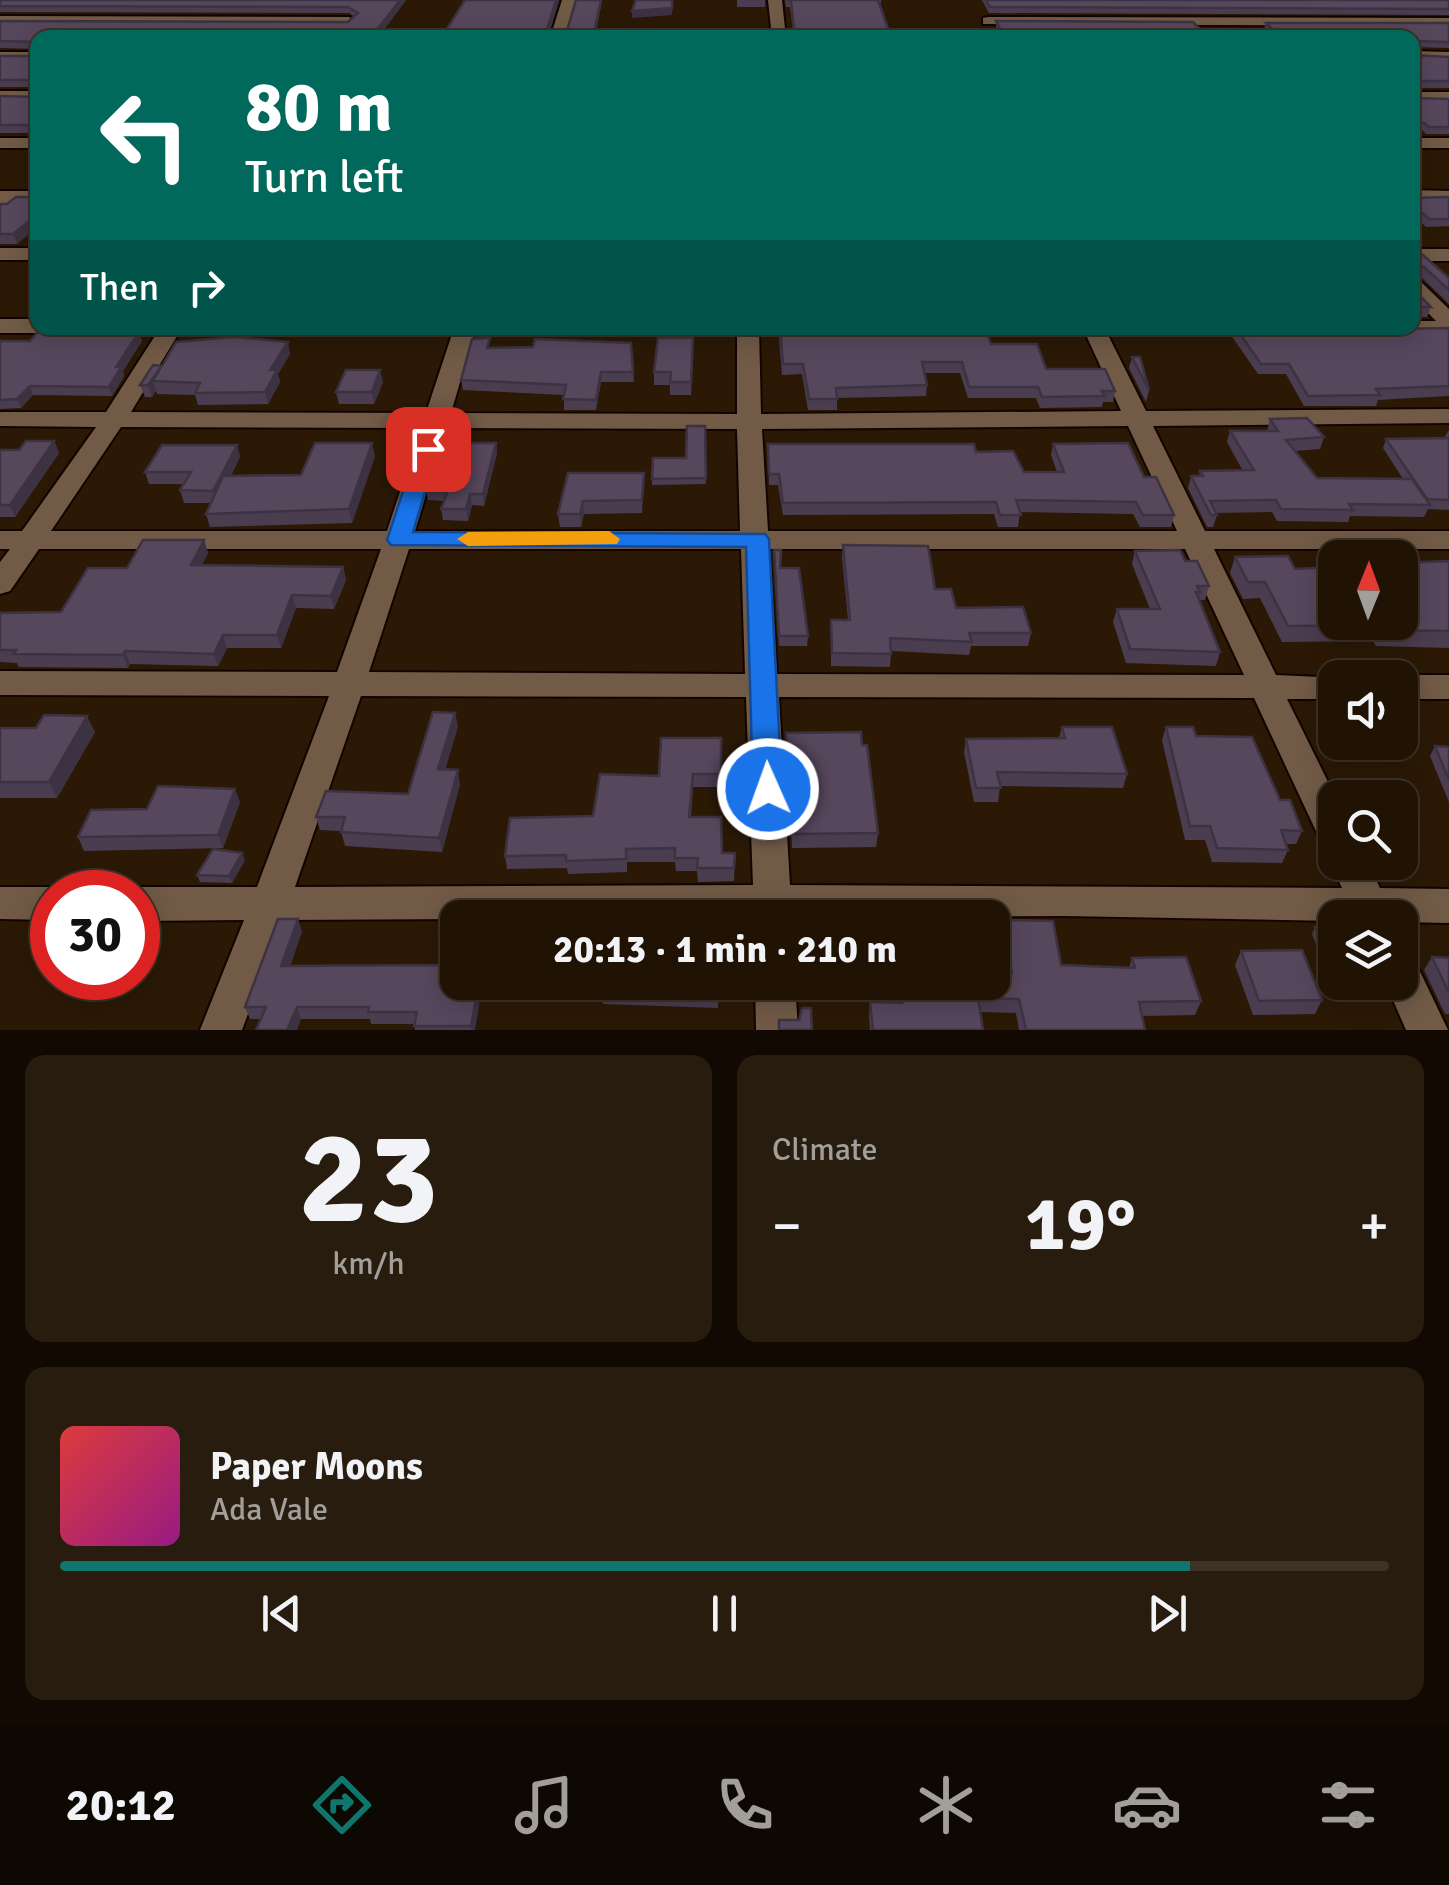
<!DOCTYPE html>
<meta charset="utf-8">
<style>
body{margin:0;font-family:Signika,sans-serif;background:#281c0e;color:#f1f3f6;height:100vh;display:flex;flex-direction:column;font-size:38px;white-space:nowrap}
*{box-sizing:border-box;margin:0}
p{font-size:32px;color:#a29e9a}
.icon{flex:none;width:55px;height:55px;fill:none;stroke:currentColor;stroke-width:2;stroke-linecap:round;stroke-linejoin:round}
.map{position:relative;height:1030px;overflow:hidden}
.panel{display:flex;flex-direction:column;gap:25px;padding:25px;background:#120a02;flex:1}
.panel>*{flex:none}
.top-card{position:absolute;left:30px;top:30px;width:1390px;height:305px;border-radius:20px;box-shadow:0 5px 25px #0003,0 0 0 2px #3d3226;background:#00695c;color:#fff;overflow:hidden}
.needle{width:65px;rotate:1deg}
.controls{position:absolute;left:1318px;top:540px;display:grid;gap:20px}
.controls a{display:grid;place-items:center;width:100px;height:100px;border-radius:20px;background:#201304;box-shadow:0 5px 25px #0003,0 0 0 2px #3d3226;font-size:50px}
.speed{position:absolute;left:30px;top:870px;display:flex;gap:20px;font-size:50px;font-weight:700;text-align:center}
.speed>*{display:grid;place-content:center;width:130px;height:130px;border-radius:50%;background:#201304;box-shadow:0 5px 25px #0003,0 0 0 2px #3d3226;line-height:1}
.speed .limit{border:15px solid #d22;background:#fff;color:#111}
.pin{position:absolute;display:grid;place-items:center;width:85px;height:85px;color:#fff;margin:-42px;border-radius:20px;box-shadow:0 5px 15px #0006}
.me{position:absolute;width:110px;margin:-55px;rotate:358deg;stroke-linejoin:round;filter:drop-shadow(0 0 8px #0008)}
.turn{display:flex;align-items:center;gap:35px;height:210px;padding:0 50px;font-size:45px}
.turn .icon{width:130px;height:130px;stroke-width:2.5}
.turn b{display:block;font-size:70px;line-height:85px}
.then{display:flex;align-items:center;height:95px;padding:0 50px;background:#0003;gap:20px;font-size:38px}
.big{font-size:75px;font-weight:700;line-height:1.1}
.panel .tile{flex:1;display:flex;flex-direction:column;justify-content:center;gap:15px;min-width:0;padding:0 35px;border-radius:20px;background:#281c0e}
.panel .dial{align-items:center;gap:0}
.dial b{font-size:130px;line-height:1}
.song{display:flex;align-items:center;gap:30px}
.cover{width:120px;height:120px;border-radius:15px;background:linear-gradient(135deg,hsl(0 70% 55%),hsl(310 70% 35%))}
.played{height:10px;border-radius:5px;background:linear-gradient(90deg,#0f766e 85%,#3d3226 85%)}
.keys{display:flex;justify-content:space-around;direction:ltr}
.heat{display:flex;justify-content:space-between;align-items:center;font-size:55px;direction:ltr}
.panel .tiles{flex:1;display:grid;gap:25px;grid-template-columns:1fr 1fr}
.tile:last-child{grid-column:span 2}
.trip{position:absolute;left:440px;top:900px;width:570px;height:100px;border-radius:20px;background:#201304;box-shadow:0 5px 25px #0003,0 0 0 2px #3d3226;font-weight:700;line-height:100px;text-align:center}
.dock{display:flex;height:160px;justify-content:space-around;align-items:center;background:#0d0802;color:#a29e9a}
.dock .icon{width:70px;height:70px}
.dock .on{color:#0f766e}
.dock b{font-size:45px;color:#f1f3f6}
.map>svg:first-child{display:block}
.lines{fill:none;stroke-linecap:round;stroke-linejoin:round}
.minor-casing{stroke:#130400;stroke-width:4}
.minor{fill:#715b47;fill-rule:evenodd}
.wall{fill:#4b3d50}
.shaded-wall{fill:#3d3241}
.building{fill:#57475d;stroke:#3d3241;stroke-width:2.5}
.route{fill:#1a73e8;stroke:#114b97;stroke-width:2.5}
.slow{fill:#f59e0b}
</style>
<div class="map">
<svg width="1449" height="1030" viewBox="0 0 1449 1030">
<rect width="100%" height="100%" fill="#2b1906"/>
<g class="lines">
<defs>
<path id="minor" d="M562 0H576L564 38H550Z
M768 0H782L786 38H772Z
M0 16 349 17 356 21 349 25 0 24Z
M988 17 1449 18V26L983 24V18Z
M1412 51 1449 52V60L1412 59Z
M0 52H38V60H0Z
M0 91H38V101H0Z
M1412 92H1449V102H1412Z
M0 138H38V148H0Z
M1412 138H1449V148H1412Z
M1412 190 1449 191V203L1412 202Z
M0 191H38V203H0Z
M0 248H38V260H0Z
M1412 249H1449V261H1412Z
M1412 278 1419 280 1449 309V335H1340L1329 328H1412V321H1436L1412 297Z
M0 319H38V328H48L38 333H0Z
M160 328H182L131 412 426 413 454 328H476L451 413 737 414V328H759L761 414 1121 411 1086 335 1072 333 1069 328H1200L1189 335H1108L1146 411 1449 409V423L1153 426 1205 531H1449V549H1214L1276 675 1342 678H1335V699H1287L1336 798 1335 848 1322 844 1254 698 779 697 790 885 1342 888 1330 862 1335 853V862H1368L1380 888 1449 889V923L1400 922V918H1335V921L1064 916 283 920 242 1030H200L244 920 138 921V892H124L138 887H257L329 696 0 695V671L337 672 381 549H39L10 591 0 594V562L10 549H0V531H22L96 427 0 426V412H106ZM1128 426 1177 531H768L762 429ZM121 427 421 428 387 531H51ZM446 428 737 429 740 531H415ZM409 549H741L745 674 369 672ZM769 549H1185L1244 675 777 674ZM361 696 746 697 753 885 295 887Z
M1400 675H1449V699H1400V678H1393Z
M0 887H52L66 892H52V920L0 919Z
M1400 954 1414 959 1448 1030H1406L1385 982H1400Z
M755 982H795L798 1030H756Z"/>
</defs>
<use href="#minor" class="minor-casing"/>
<use href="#minor" class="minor"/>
</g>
<path class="wall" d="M0 0H406L382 32H445L559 0 549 33 566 34 576 0H602L595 38H38V49L0 48V21L348 22 354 16 349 13 0 12Z
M737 0H765V7H737Z
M785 0H881V3H879L891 37 898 38H794L790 7H786Z
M982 0H1449V15L989 13Z
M996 21 1209 38H1001L996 28Z
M1266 23H1449V48L1412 47V38H1273L1264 29Z
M38 55V87H0V56H36Z
M1412 55 1449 57V88H1412Z
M38 90V133H0V96L35 97Z
M1412 98 1449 99V134H1426L1422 130 1412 131Z
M38 194V226L17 244H0V204H7L35 197Z
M1449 197V226L1426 227 1412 214V198Z
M1412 255 1449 278V304L1420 276 1413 275Z
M1412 288 1431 307 1427 317H1412Z
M778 328H985L991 344 1046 369 1115 391 1113 402H1103L1102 407 1040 408 1036 398H968L960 373H925L927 385 926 396 837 398V410H808L802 374 782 375Z
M1226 328H1300L1302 331 1393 334 1395 329 1449 328V396L1378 400 1376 406H1304L1286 374H1258Z
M139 332 142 341 123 371 124 376 112 396 33 395 21 408 0 409V341H30Z
M631 343 634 382H601L596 410H564V395L463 390 461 380 491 348Z
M693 350 691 395H670V385H654V372Z
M290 354 278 374 280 382 268 404 198 405 195 395 157 394 156 391 152 397H145L140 385 162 366Z
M1132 357 1149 390 1146 402 1129 368Z
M383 382 374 404H339L336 392Z
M1270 419 1324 437 1320 449 1294 451 1317 478 1403 479 1383 448 1386 439 1444 438 1449 430V510L1428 509 1424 517 1350 516 1348 522 1277 521 1272 512 1216 513 1217 515 1213 527H1207L1188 488 1191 476H1199L1200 471H1243L1227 442 1230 431H1267Z
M705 426 706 484 652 485V479L686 458Z
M54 441 59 453 15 517H0V450H19Z
M496 443 497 453 484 506 472 505 468 521 443 520 441 509 444 501 428 500 426 489Z
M768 444 976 452 1024 472H1057L1051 455 1053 444 1144 477 1174 515 1171 527H1140L1133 514 1020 512 1018 527H998L994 514 783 515 778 485H769Z
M237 445 240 457 231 476 301 475 375 456 352 523 210 527 206 514 210 503H184L180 490 183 484H149L145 472Z
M568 473H644L642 513 584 514 581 527H560L558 514Z
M204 540 208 553 202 565 343 567 346 580 334 609 296 608 281 648H227L218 666 130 664 128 668 19 667 17 663 0 662V613L61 612 127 568Z
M843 545 935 589 956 608 1031 633 1028 646H971L969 655 891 651 890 667 831 666V620H848L842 557Z
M774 550 808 636 807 646H779Z
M1135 551 1185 561 1209 586 1205 600H1199L1220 652 1216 666 1126 663 1113 622 1117 609H1150L1132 564Z
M1235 557 1295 569 1449 561V648L1376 646 1373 641 1282 642 1260 598 1243 599 1230 573Z
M458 726 445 770 460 784 442 852 345 846 341 831 320 830 316 817 408 794Z
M1062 727 1127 774 1123 788 1000 786 998 802H974L964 752 966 739 1059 738Z
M1166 727 1196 736 1280 800 1302 831 1296 844H1286L1288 850 1282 863 1212 862 1205 840H1185L1162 740Z
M0 728 95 732 57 798H0Z
M786 733 878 833 876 847 792 848 786 747Z
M721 738V787H693L691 817 722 853H735L734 881 698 882 697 871H676L675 862H627V872L568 874 567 868 507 869 505 856 593 816Z
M1435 746 1449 747V802L1430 756Z
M240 802 223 848 84 851 78 837 147 809Z
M245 860 232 883 200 882 197 875Z
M1004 920 1061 965 1129 968 1132 958 1201 1001 1195 1015 1142 1016 1145 1030H1019L1016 1013 980 1012 983 1030H870L869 1016 870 1002 900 1003V982H992L1007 973 1001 933Z
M1315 927 1335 928V957H1321L1312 934Z
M302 931 290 966 458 965 475 1030H415V1024H371L370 1019H250L245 1007Z
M1241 951 1322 1000 1315 1014 1253 1015 1235 965Z
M1432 957 1449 958V1014H1445L1424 970Z
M603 982H719L718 1008 603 1004Z"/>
<path class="shaded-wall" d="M400 0H406L378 38 376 31Z
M556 0H559L548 38 546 33Z
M601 0H602L595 38H593Z
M673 0 672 15 632 18V11Z
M180 30 181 38H170Z
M36 214 38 226 17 244 13 234Z
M139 332 142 341 123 371 124 376 112 396 109 387 116 367Z
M288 342 290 354 278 374 280 382 268 404 265 392 270 370Z
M161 367 153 381 156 391 152 397 148 385Z
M380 370 383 382 374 404 372 392Z
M601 372V382L596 410V400Z
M30 386 33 395 21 408 17 399Z
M54 441 59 453 15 517 10 505Z
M372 443 375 456 352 523 349 509Z
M496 443 497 453 484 506 483 494Z
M237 445 240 457 217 503 213 491Z
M470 494 472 505 468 521 466 509Z
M583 501 584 514 581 527 580 514Z
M204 540 208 553 195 578 191 565Z
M343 567 346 580 334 609 331 596Z
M292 595 296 608 281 648 277 635Z
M223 635 227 648 218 666 214 654Z
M125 651 130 664 128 668 123 655Z
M455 713 458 726 441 783 438 769Z
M87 716 95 732 57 798 49 782Z
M458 770 460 784 442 852 439 838Z
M235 789 240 802 223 848 218 835Z
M242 853 245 860 232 883 229 876Z
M298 919 302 931 286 979 281 966Z
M479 982H483L475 1030H472L471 1026Z
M297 1007 301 1019 297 1030H287Z"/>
<path class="building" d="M0 0H400L376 31 445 32 465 0H556L546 33 566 34 576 0H601L593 38H230L237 30H180L170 38H38V42L0 41V21L348 22 358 13 348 7 0 6Z
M636 0H672V8L632 11Z
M787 0H878L891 37 898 38H795L791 0Z
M986 0H1449V9L990 7Z
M996 21 1193 22 1209 38H1005Z
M1266 23H1449V42L1414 41 1412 42V38H1323L1318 33 1276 32Z
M38 55V82L35 80H0V56H36Z
M1412 55 1449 57V81H1414L1412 83Z
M38 90V125H0V96L35 97Z
M1412 98 1449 99V127H1429L1424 123H1412Z
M38 194V214L13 234H0V204H7L16 197H35Z
M1449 197V219H1429L1412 204V198Z
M1412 255H1423L1449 278V290L1424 267 1413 265 1412 279Z
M1412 288 1431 307H1416L1412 313Z
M780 328H985L991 344H1037L1046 369H1105L1115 391H1102L1105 396 1042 397 1038 387H969L962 362H922L927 385 836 388 837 399H809L803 364H783Z
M1236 328H1300L1302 331 1398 334 1395 329 1449 328V386L1376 389 1380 395 1308 396 1289 364H1261Z
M39 331 139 332 116 367H121L109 387 30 386 17 399 0 400V341H30Z
M234 337 288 342 270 370H277L265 392 195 393 200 383 153 381 161 367 148 385H140L153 365 162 366 176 342Z
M490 338 487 348 533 347 535 339 631 343 633 372H601L596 400 563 399 566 385 461 380 472 339Z
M658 338H693L691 382H670L671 372H654Z
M1132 357H1140L1149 390Z
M346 370H380L372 392H336Z
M1307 418 1324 437 1286 440 1317 478 1412 479 1430 505 1349 504 1353 510 1281 509 1276 500 1210 501 1217 515H1211L1191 476H1203L1200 471 1254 470 1230 431H1278L1270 419Z
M687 426H705L706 478 652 479 653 458H686Z
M1449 438V500L1427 499 1386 439Z
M26 441H54L10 505H0V450H19Z
M315 443H372L349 509 206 514 223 476 301 475Z
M440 443H496L483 494H470L466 509H441L448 490 426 489Z
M1128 443 1144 477H1156L1174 515H1143L1136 502 1016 500 1021 515H1000L996 502 783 503 779 474H769L768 444H974L976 452 1013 451 1024 472H1064L1053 444Z
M162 445H237L213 491 180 490 191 472H145Z
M568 473H644L642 500 583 501 580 514H558Z
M143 540H204L191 565 343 567 331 596 292 595 277 635H223L214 654 125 651 123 655 13 654 16 650H0V613L61 612 88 568H127Z
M843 545 928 546 935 589H951L956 608 1023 607 1031 633H969L972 642 890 638 891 654 832 653 831 620H850Z
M774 550H781L780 568H799L808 636H779Z
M1180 550 1185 561H1197L1209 586H1197L1200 592H1196L1220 652 1130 649 1117 609H1160L1135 551Z
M1288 556 1295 569 1335 567V622H1400V563L1449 561V631L1383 630 1380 625 1288 626 1265 582H1248L1235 557Z
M433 712 455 713 438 769 458 770 439 838 341 832 345 817H316L326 791 408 794Z
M44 715 87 716 49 782H0V728H36Z
M1062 727H1112L1127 774 997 772 1001 788H976L966 739 1065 738Z
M1166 727H1193L1196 736 1252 737 1280 800H1290L1302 831 1281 830 1288 850 1217 848 1210 826H1190Z
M861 732 862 745H867L878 833 792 834 786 733Z
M661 738H721V774H693L689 817H721L722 853H735L734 868H697L698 858H675V848L626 849V859L566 861V855L505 856 510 818 593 816 600 774 659 776Z
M1435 746 1449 747V780Z
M158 786 235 789 218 835 78 837 91 810 147 809Z
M213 849 242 853 229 876 197 875Z
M278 919H298L281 966 458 965V982H479L471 1026H414L417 1012H368L369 1007H297L287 1030H256L266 1007H245Z
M1004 920 1053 921 1061 965 1135 968 1132 958 1186 957 1201 1001 1139 1002 1145 1030H1026L1019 999 978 998 983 1030H873L870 1002 902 1003V982H992V973H1012Z
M1315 927 1335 928V950H1324Z
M1302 950 1322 1000 1259 1001 1241 951Z
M1432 957 1449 958V993Z
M603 982H718V994L602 990Z
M802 1008H811L812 1030H779V1020H799Z"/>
<path class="route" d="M428 443 438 449 413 532 765 534 769 539 782 789 778 797 768 800 757 797 753 789 746 547 391 545 387 540 417 449Z"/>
<path class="slow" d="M609 531 620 539 617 544 468 546 457 539 468 532Z"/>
</svg>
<div class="controls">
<a><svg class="needle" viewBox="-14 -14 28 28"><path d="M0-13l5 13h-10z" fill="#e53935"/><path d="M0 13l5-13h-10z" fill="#a29e9a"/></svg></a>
<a><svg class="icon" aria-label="sound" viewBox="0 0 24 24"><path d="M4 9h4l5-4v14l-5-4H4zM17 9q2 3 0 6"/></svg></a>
<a><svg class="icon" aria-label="search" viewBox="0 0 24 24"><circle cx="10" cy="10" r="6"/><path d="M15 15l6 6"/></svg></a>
<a><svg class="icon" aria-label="layers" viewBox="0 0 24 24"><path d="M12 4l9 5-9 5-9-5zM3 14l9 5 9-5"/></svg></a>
</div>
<div class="speed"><div class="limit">30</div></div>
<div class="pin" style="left:428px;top:449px;background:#d93025"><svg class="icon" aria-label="arrive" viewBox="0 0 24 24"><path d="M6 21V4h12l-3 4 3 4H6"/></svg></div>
<svg class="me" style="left:768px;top:789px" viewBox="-20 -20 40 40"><circle r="17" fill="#1a73e8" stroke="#fff" stroke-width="3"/><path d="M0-11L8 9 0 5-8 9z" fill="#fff"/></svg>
<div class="trip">20:13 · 1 min · 210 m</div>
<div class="top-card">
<div class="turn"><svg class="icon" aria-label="left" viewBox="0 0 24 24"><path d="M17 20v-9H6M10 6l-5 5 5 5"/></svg><div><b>80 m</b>Turn left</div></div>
<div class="then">Then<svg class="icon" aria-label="right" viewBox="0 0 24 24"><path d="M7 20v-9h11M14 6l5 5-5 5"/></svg></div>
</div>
</div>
<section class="panel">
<div class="tiles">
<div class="tile dial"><b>23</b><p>km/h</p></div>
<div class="tile"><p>Climate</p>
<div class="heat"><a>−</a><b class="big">19°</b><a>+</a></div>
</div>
<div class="tile">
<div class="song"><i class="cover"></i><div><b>Paper Moons</b><p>Ada Vale</p></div></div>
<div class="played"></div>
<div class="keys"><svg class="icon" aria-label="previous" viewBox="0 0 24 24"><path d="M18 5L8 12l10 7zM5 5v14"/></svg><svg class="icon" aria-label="pause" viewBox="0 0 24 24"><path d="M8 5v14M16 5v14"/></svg><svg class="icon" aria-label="next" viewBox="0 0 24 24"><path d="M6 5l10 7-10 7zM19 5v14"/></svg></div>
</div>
</div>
</section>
<nav class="dock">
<b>20:12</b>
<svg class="icon on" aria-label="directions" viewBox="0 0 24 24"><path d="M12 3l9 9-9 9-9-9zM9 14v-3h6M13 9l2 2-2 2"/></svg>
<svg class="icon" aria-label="music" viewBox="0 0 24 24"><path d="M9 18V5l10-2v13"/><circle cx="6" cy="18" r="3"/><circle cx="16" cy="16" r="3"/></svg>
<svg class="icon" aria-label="phone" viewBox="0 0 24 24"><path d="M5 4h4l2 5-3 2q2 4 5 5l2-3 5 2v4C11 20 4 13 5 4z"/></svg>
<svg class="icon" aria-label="climate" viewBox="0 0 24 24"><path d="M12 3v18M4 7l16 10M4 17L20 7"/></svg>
<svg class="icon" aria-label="car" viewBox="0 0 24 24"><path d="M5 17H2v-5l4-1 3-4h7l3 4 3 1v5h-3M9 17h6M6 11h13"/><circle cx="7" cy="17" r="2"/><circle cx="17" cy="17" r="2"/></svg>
<svg class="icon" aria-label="filters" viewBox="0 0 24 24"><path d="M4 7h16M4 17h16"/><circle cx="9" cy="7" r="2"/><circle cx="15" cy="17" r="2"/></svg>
</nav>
